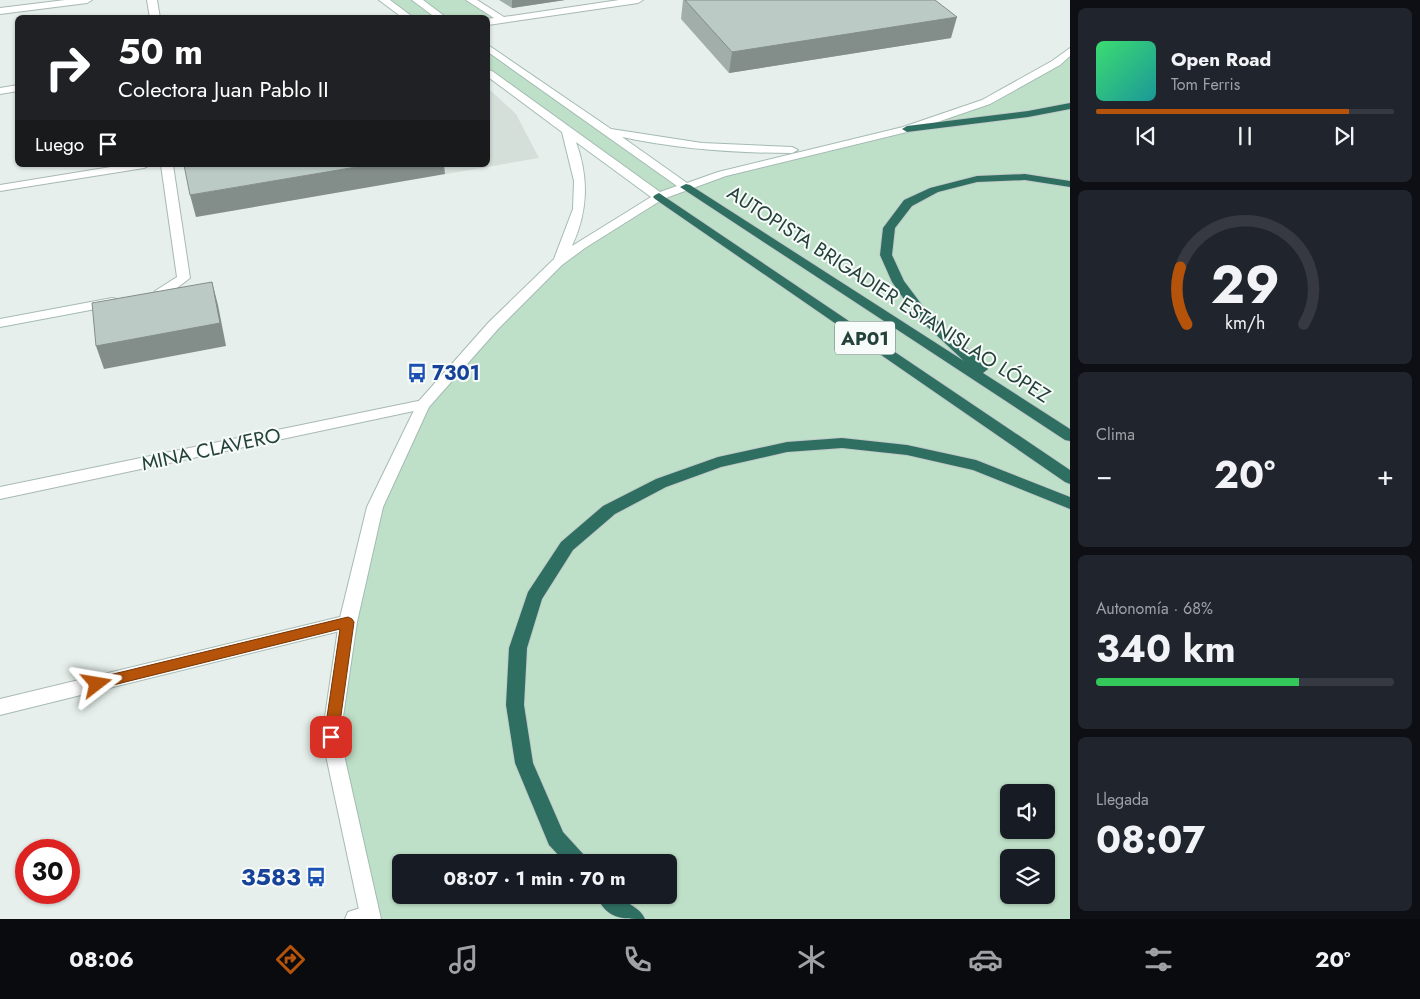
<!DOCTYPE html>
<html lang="es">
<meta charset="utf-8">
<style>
body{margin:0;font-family:Jost,sans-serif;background:#20242c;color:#f1f3f6;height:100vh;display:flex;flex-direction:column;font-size:19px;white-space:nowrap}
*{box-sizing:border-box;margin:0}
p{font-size:16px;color:#9ea1a6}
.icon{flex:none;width:28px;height:28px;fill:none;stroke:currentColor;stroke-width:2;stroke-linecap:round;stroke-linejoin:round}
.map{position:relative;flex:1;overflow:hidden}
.drawer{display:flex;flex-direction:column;gap:8px;padding:8px;background:#0d0f14;width:350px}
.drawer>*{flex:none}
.banner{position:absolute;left:15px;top:15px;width:475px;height:152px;border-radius:8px;box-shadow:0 1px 4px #0004;background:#202124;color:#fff;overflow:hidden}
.fabs{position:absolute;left:1000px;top:784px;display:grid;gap:10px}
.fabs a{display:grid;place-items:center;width:55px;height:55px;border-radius:8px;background:#171b24;box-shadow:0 1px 4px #0004;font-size:25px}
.speed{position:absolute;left:15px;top:839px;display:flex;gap:10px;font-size:25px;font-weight:700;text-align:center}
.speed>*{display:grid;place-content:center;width:65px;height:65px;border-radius:50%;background:#171b24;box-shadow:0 1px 4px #0004;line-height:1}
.speed .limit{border:8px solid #d22;background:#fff;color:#111}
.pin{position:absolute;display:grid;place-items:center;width:42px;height:42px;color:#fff;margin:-21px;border-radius:10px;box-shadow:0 2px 8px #0006}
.me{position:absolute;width:55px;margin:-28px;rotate:76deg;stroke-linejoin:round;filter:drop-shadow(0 0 4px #0008)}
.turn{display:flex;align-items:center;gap:18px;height:105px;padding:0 20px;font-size:22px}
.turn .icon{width:65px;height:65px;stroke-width:2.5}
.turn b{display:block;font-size:35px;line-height:42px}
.then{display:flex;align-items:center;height:48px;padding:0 20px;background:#0003;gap:10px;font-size:19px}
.big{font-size:38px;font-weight:700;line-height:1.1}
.drawer .widget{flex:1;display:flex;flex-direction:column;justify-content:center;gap:8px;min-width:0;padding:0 18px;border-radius:8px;background:#20242c}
.drawer .dial{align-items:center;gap:0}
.dial svg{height:130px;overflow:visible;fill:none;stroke:#363941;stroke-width:7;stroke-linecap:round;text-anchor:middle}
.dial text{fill:#f1f3f6;stroke:none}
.song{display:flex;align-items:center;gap:15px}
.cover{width:60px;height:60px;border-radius:8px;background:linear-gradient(135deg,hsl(140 70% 55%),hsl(180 70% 35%))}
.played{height:5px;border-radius:2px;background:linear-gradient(90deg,#b45309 85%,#363941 85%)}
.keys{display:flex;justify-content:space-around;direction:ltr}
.heat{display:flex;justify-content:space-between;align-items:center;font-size:28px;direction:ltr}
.charge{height:8px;border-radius:4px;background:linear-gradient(90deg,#34c759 68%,#363941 0)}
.trip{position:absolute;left:392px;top:854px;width:285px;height:50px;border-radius:8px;background:#171b24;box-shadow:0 1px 4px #0004;font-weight:700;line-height:50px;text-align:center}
.menu{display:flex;height:80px;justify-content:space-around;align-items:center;background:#090b0e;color:#9ea1a6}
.menu .icon{width:35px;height:35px}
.menu .selected{color:#b45309}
.menu b{font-size:22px;color:#f1f3f6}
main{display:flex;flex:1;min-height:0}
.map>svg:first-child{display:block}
.built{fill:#d4dfda}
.green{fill:#bfe0c8;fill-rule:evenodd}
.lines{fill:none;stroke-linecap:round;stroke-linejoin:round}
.street-casing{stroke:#a8b8b2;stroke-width:2}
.secondary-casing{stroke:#a4bbb3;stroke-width:2}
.highway-casing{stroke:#c2cac8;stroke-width:2}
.street{fill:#fff;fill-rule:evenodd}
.secondary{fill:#fff;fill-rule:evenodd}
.highway{fill:#2f6f62;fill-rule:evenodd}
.wall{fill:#a1aea9}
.shaded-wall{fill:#838d89}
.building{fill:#bbcac4;stroke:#838d89}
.route{fill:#b45309;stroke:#753606}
.labels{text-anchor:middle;stroke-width:4;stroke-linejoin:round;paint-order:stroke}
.shield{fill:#f7fbf9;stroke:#637a73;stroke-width:1}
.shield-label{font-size:19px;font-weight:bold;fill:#24423a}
.street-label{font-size:20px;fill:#24423a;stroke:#f7fbf9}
.transit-label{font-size:20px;font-weight:bold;fill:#164399;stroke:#f7fbf9;text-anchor:start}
.near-transit-label{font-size:24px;font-weight:bold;fill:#164399;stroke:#f7fbf9;text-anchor:end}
</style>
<main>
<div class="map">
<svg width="1070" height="919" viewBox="0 0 1070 919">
<rect width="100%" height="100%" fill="#e6efeb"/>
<path class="built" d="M488 88 516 114 539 158 196 217 185 165H488Z"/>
<path class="green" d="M384 0H471L503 20 488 22V18L410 17Z
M488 48 686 187 722 174 907 129 986 102 1070 51V919H371L331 737 375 507 423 405 558 262 659 197 488 73ZM1009 792H1046V830H1009ZM1009 858H1046V895H1009ZM401 862H669V895H401Z"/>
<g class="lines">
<defs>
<path id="street" d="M65 0H92L87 3 0 14V8Z
M147 0H157L160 18H150Z
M466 0H477L504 17 619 0H643L638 3 488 25V19L494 18Z
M18 85V91L0 94V88Z
M123 165H150L144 168 0 191V185Z
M161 165H173L190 278 165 297H155L154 294 155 291 177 277Z
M423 400 428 402 430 405 428 408 0 499V487Z
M348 615 354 617 357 622 354 627 348 629 0 715V699Z
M369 905 376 908 379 915 378 919H345L348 912Z"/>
<path id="secondary" d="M379 0H390L414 18H403Z
M412 0H423L447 18H436Z
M488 45 611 129 702 143 792 147 798 150 792 153C735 153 678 149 622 137L687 183 718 172 903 127 982 100 1052 61 1070 48V56L1060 65 990 104 911 131 726 176 663 199 585 248 562 265 499 328 429 407 383 507 357 622 340 737 381 919H361L322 737 339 622 367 507 418 402 489 322 554 259 573 209 574 181 562 132 488 77V70L492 71 660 192 677 186 488 52ZM576 142 651 197 572 246C588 211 589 178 576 142Z
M112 298 117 299 119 302 117 305 0 327V319Z"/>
<path id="highway" d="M1070 103V109L1028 117 907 132 902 129 907 126 1028 111Z
M1025 174 1070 181V187L1025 180 977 182 938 192 912 206 895 228 892 255 904 281 925 309 986 366 988 369 983 373 1070 429V441L1065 440 680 187 686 184 690 185 964 361 915 315 892 282 880 255 883 228 904 200 930 188 977 176Z
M659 193 1070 470V484L1065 482 655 199 653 197 655 195Z
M842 438 907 445 976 460 1070 497V509L973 470 907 455 842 448 787 452 721 467 666 487 615 514 573 550 542 599 527 648 524 705 533 763 563 832 584 855 587 862H565L549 845 515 763 506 705 509 648 528 592 561 542 603 506 656 479 718 457 787 442Z
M596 895H619C627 905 640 907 645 919 620 919 607 919 596 895Z"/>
</defs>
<use href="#street" class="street-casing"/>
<use href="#secondary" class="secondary-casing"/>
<use href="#highway" class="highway-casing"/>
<use href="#street" class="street"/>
<use href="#secondary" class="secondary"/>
<use href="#highway" class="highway"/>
</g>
<path class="wall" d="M499 0H565L512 8Z
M683 0H935L951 38 729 73 681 19Z"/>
<path class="shaded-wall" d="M512 0H565L512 8Z
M957 17 951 38 729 73 732 52Z
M368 165H444L445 174 196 217 190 195Z
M212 282 218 305 226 346 104 369 96 346Z"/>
<path class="building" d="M685 0H935L957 17 732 52Z
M184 165H368L190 195Z
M212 282 220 323 96 346 92 303Z"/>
<path class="route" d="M348 617 352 619 354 622 338 737 336 741 331 743 326 741 324 737 340 629 97 689 92 688 90 684 92 680 97 678Z"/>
<defs>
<symbol id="bus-bare" viewBox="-9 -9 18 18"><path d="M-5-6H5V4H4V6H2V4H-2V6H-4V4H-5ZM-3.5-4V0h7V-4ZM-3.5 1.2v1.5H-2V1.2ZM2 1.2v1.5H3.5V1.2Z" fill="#1a4fb4" stroke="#f7fbf9" stroke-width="2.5" paint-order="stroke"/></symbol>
</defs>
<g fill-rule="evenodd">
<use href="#bus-bare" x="403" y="359" width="28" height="28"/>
<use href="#bus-bare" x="302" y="863" width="28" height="28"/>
</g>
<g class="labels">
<rect class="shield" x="835" y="321.5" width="60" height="33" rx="4"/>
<g class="shield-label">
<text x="865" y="345">AP01</text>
</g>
<g class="street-label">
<text transform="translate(889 294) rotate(33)" y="7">AUTOPISTA BRIGADIER ESTANISLAO LÓPEZ</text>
<text transform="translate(211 449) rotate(-12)" y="7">MINA CLAVERO</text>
</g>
<g class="transit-label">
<text x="432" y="380">7301</text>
</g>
<g class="near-transit-label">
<text x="301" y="885">3583</text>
</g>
</g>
</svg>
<div class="fabs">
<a><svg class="icon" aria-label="sound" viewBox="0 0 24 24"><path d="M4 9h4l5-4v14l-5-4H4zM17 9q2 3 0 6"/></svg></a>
<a><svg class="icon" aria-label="layers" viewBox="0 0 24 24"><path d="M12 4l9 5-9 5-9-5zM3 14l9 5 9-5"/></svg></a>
</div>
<div class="speed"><div class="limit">30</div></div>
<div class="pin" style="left:331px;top:737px;background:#d93025"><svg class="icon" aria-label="arrive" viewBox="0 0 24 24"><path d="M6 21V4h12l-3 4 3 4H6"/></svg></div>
<svg class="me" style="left:97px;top:684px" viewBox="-20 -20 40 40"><path d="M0-17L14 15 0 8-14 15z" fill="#b45309" stroke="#fff" stroke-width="4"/></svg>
<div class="trip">08:07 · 1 min · 70 m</div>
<div class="banner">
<div class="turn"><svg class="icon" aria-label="right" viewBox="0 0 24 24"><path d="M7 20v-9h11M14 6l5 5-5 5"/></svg><div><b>50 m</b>Colectora Juan Pablo II</div></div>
<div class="then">Luego<svg class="icon" aria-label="arrive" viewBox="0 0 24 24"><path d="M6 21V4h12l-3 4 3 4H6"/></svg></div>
</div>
</div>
<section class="drawer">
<div class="widget">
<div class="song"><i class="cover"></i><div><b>Open Road</b><p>Tom Ferris</p></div></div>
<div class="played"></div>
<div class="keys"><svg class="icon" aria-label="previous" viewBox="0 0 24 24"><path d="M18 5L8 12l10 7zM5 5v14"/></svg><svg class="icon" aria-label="pause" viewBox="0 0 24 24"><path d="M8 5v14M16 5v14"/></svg><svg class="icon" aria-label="next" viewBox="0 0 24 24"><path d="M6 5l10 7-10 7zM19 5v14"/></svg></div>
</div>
<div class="widget dial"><svg viewBox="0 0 100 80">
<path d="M14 69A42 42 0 1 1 86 69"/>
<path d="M14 69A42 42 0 0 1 10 34" stroke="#b45309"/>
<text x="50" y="56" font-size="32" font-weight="700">29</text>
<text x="50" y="72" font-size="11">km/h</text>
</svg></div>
<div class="widget"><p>Clima</p>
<div class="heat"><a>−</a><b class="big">20°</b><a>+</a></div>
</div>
<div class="widget"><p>Autonomía · 68%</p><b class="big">340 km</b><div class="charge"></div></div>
<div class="widget"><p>Llegada</p><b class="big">08:07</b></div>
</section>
</main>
<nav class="menu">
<b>08:06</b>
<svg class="icon selected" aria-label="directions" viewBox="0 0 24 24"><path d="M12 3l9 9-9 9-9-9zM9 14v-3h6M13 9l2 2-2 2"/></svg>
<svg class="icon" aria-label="music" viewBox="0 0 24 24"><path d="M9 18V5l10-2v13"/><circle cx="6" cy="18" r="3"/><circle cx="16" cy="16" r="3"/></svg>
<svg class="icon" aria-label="phone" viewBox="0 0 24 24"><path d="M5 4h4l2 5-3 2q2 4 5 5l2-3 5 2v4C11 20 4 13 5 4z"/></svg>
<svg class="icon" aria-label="climate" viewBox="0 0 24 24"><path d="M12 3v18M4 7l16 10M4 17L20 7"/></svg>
<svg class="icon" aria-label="car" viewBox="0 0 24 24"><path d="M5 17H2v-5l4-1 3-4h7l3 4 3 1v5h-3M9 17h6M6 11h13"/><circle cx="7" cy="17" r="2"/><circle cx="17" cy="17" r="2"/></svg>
<svg class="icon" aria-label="filters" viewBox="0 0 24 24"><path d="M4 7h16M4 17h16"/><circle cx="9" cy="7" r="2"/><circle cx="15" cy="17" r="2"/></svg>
<b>20°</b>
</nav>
